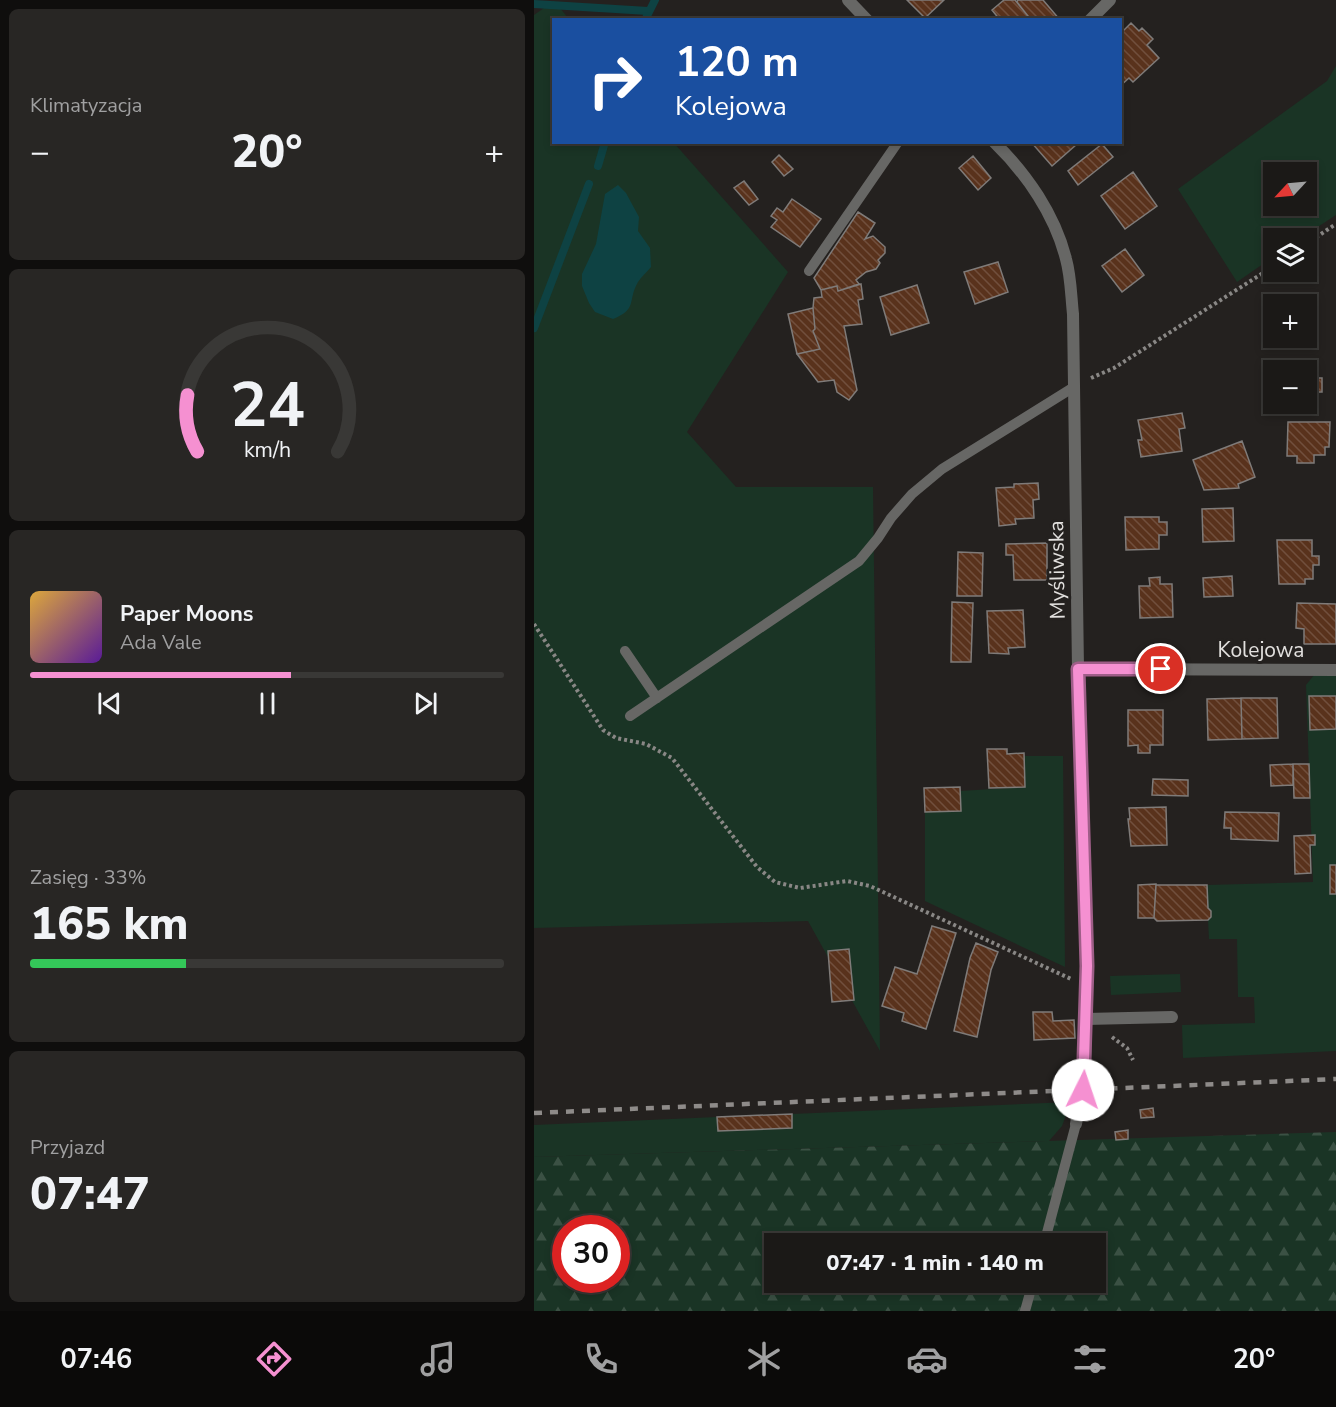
<!DOCTYPE html>
<html lang="pl">
<meta charset="utf-8">
<style>
body{margin:0;font-family:"Nunito Sans",sans-serif;background:#282624;color:#f1f3f6;height:100vh;display:flex;flex-direction:column;font-size:22px;white-space:nowrap}
*{box-sizing:border-box;margin:0}
p{font-size:20px;color:#a0a0a1}
.icon{flex:none;width:33px;height:33px;fill:none;stroke:currentColor;stroke-width:2;stroke-linecap:round;stroke-linejoin:round}
.map{position:relative;flex:1;overflow:hidden}
.drawer{display:flex;flex-direction:column;gap:9px;padding:9px;background:#0f0e0d;width:534px}
.drawer>*{flex:none}
.top-card{position:absolute;left:18px;top:18px;width:570px;height:126px;border-radius:0px;box-shadow:0 3px 9px #0003,0 0 0 2px #393836;background:#1a4fa0;color:#fff;overflow:hidden}
.needle{width:39px;rotate:244deg}
.buttons{position:absolute;left:729px;top:162px;display:grid;gap:12px}
.buttons a{display:grid;place-items:center;width:54px;height:54px;border-radius:0px;background:#1b1917;box-shadow:0 3px 9px #0003,0 0 0 2px #393836;font-size:30px}
.speed{position:absolute;left:18px;top:1215px;display:flex;gap:12px;font-size:30px;font-weight:700;text-align:center}
.speed>*{display:grid;place-content:center;width:78px;height:78px;border-radius:50%;background:#1b1917;box-shadow:0 3px 9px #0003,0 0 0 2px #393836;line-height:1}
.speed .limit{border:9px solid #d22;background:#fff;color:#111}
.pin{position:absolute;display:grid;place-items:center;width:51px;height:51px;color:#fff;margin:-26px;border:3px solid #fff;border-radius:50%;box-shadow:0 2px 6px #0007}
.me{position:absolute;width:66px;margin:-33px;rotate:4deg;stroke-linejoin:round;filter:drop-shadow(0 0 4px #0008)}
.turn{display:flex;align-items:center;gap:21px;height:126px;padding:0 24px;font-size:27px}
.turn .icon{width:78px;height:78px;stroke-width:2.5}
.turn b{display:block;font-size:42px;line-height:51px}
.big{font-size:45px;font-weight:800;line-height:1.1}
.drawer .tile{flex:1;display:flex;flex-direction:column;justify-content:center;gap:9px;min-width:0;padding:0 21px;border-radius:9px;background:#282624}
.drawer .dial{align-items:center;gap:0}
.dial svg{height:156px;overflow:visible;fill:none;stroke:#393836;stroke-width:7;stroke-linecap:round;text-anchor:middle}
.dial text{fill:#f1f3f6;stroke:none}
.song{display:flex;align-items:center;gap:18px}
.cover{width:72px;height:72px;border-radius:9px;background:linear-gradient(135deg,hsl(40 70% 55%),hsl(270 70% 35%))}
.played{height:6px;border-radius:3px;background:linear-gradient(90deg,#f590d1 55%,#393836 55%)}
.keys{display:flex;justify-content:space-around;direction:ltr}
.heat{display:flex;justify-content:space-between;align-items:center;font-size:33px;direction:ltr}
.charge{height:9px;border-radius:4px;background:linear-gradient(90deg,#34c759 33%,#393836 0)}
.trip{position:absolute;left:230px;top:1233px;width:342px;height:60px;border-radius:0px;background:#1b1917;box-shadow:0 3px 9px #0003,0 0 0 2px #393836;font-weight:800;line-height:60px;text-align:center}
.menu{display:flex;height:96px;justify-content:space-around;align-items:center;background:#0b0a09;color:#a0a0a1}
.menu .icon{width:42px;height:42px}
.menu .on{color:#f590d1}
.menu b{font-size:27px;color:#f1f3f6}
main{display:flex;flex:1;min-height:0}
.map>svg:first-child{display:block}
.green{fill:#1a3425;fill-rule:evenodd}
.forest{fill:url(#forest-firs);fill-rule:evenodd}
.water{fill:#0e4243}
.lines{fill:none;stroke-linecap:round;stroke-linejoin:round}
.stream{stroke:#0e4243;stroke-width:8}
.building{fill:url(#building-back-hatch);stroke:#7f7b79;stroke-width:1.5}
.path{stroke:#898785;stroke-width:4;stroke-dasharray:3 3;stroke-linecap:butt}
.service{stroke:#676765;stroke-width:10}
.minor{stroke:#676765;stroke-width:12}
.rail{stroke:#8e8b89;stroke-width:4.5;stroke-dasharray:8 8;stroke-linecap:butt}
.route-casing{stroke:#9f5e88;stroke-width:15}
.route{stroke:#f590d1;stroke-width:10}
.labels{text-anchor:middle;stroke-width:6;stroke-linejoin:round;paint-order:stroke}
.street-label{font-size:21px;fill:#e2e0de;stroke:#24211f}
</style>
<main>
<section class="drawer">
<div class="tile"><p>Klimatyzacja</p>
<div class="heat"><a>−</a><b class="big">20°</b><a>+</a></div>
</div>
<div class="tile dial"><svg viewBox="0 0 100 80">
<path d="M14 69A42 42 0 1 1 86 69"/>
<path d="M14 69A42 42 0 0 1 9 40" stroke="#f590d1"/>
<text x="50" y="56" font-size="32" font-weight="700">24</text>
<text x="50" y="72" font-size="11">km/h</text>
</svg></div>
<div class="tile">
<div class="song"><i class="cover"></i><div><b>Paper Moons</b><p>Ada Vale</p></div></div>
<div class="played"></div>
<div class="keys"><svg class="icon" aria-label="previous" viewBox="0 0 24 24"><path d="M18 5L8 12l10 7zM5 5v14"/></svg><svg class="icon" aria-label="pause" viewBox="0 0 24 24"><path d="M8 5v14M16 5v14"/></svg><svg class="icon" aria-label="next" viewBox="0 0 24 24"><path d="M6 5l10 7-10 7zM19 5v14"/></svg></div>
</div>
<div class="tile"><p>Zasięg · 33%</p><b class="big">165 km</b><div class="charge"></div></div>
<div class="tile"><p>Przyjazd</p><b class="big">07:47</b></div>
</section>
<div class="map">
<svg width="802" height="1311" viewBox="0 0 802 1311">
<defs>
<pattern id="forest-firs" width="22" height="20" patternUnits="userSpaceOnUse" patternTransform="scale(1.5)"><rect width="22" height="20" fill="#1a3425"/><path d="M5 1l3.5 6h-7zM16 11l3.5 6h-7z" fill="#3b5144"/></pattern>
<pattern id="building-back-hatch" width="6" height="6" patternUnits="userSpaceOnUse" patternTransform="scale(1.5)"><rect width="6" height="6" fill="#59321c"/><path d="M-1 5l2 2M0 0l6 6M5-1l2 2" fill="none" stroke="#714f3d"/></pattern>
</defs>
<rect width="100%" height="100%" fill="#24211f"/>
<path class="green" d="M20 1 35 19 20 20V142L140 143 254 272 153 432 202 487H339L346 1051 274 921 0 928V15Z
M802 66V215L767 238H740L739 257 703 282 644 189 793 81ZM772 172V206H740V172Z
M780 675H802V1051L649 1058 648 1025 721 1023 720 997H704L703 939H675L674 920 677 917V912L674 908 673 885 779 882 772 685Z
M490 756H529L531 967 391 901V812L427 811 426 791 491 787Z
M646 974 647 992 577 995 576 976Z
M537 1102 528 1126 515 1141 0 1157V1125L183 1117 184 1131 258 1128V1114Z"/>
<path class="forest" d="M802 1132V1311H0V1157ZM32 1228H82V1280H32ZM240 1244H561V1282H240Z"/>
<path class="water" d="M84 185 92 193 105 217 104 231 116 248 117 267C113 272 107 277 104 282 93 301 104 309 79 319L61 312 55 303 48 286V274L62 244 71 194Z"/>
<g class="lines">
<path class="stream" d="M0 4 114 11
M111 20 121 0
M64 166 71 142
M0 328 55 184"/>
</g>
<path class="building" d="M373 0H410L391 18Z
M470 0H481L494 16 490 20H466L458 10Z
M484 0H509L526 20H497L483 2Z
M597 23 605 31 608 28 619 39 613 45 625 58 599 82 595 78 586 86V34Z
M497 142H542L543 144 518 166Z
M568 144 579 157 544 185 534 171Z
M245 155 259 169 250 176 238 162Z
M439 156 457 178 444 190 425 168Z
M599 172 623 206 591 229 567 196Z
M210 181 224 199 215 205 200 188Z
M258 199 287 219 266 247 237 227 243 220 237 216 243 208 249 212Z
M324 212 341 223 331 239 339 236 351 247V253L344 260 346 263 342 269 332 272 322 280 325 284 304 291 303 286 287 290 280 278Z
M591 249 610 275 588 292 568 266Z
M464 262 474 292 441 304 430 272Z
M327 284 329 299 324 300 328 324 310 326 323 390 315 400 303 392 300 380 284 382 263 354 286 349 279 331 281 329 279 308 280 298 288 297 287 290 303 286 304 291Z
M383 285 395 323 357 335 346 297Z
M279 308 281 329 279 331 286 349 263 354 254 314Z
M772 378H788V392H772Z
M648 413 651 428 645 429 648 451 607 457 604 440H608L604 420Z
M754 422H796L795 447H791V455H780V463H763V456H753Z
M708 441 721 477 704 484 705 488 670 490 659 460Z
M504 483 505 499 499 500 500 518 481 519 482 524 465 526 462 488 480 487V484Z
M699 508 700 541 669 542 668 509Z
M591 517H625V522H633V535H625V549L592 550Z
M743 540H778V556H785V565H779V579H771V584H745Z
M513 543V580H480L479 555H472V544Z
M424 552 449 553 448 596H423Z
M698 576 699 596 670 597 669 578Z
M626 577V584H638L639 617 606 618 605 586H616L615 578Z
M418 602 439 603 437 662H417Z
M763 603 802 604V644H770V629L762 628Z
M489 610 491 647 474 648 475 654 455 653 453 611Z
M775 696H802V729L776 730Z
M707 698 708 739 674 740 673 699Z
M707 698H743L744 738 708 739Z
M594 710H629V745H616V753H604V745L594 746Z
M453 749H473V754L490 753 491 787 455 788Z
M759 764V785L737 786 736 765Z
M759 764H775L776 798H760Z
M619 779 654 780V796L618 795Z
M426 787 427 811 391 812 390 788Z
M632 807 633 845 597 846 594 819H596L595 808Z
M691 812 745 813 744 841 697 839V828H690Z
M781 835V845H776L777 873 761 874 760 836Z
M796 865H802V894H796Z
M622 884 620 918H604V885Z
M622 885H673L674 908 677 911V917L674 920 623 921 620 918Z
M398 926 422 933 392 1029 368 1021 370 1013 348 1006 361 967 383 974Z
M442 943 464 952 457 970 443 1037 420 1031 436 958Z
M315 949 320 1000 298 1002 294 951Z
M499 1012H518L519 1021 540 1020 541 1038 500 1040Z
M619 1108 620 1117 607 1118 606 1110Z
M258 1114V1128L184 1131 183 1117Z
M594 1130V1139L582 1140 581 1132Z"/>
<g class="lines">
<path class="path" d="M772 244 802 224
M557 378 580 368 740 266
M0 624 69 730 82 738 112 744 138 758 223 867 241 882 266 888 313 881 336 886 537 979
M578 1037 593 1048 599 1060"/>
<path class="service" d="M275 271 364 142
M91 651 123 698
M96 716 325 561 344 538 357 518 378 494 408 469 540 387
M510 1244 542 1124
M491 1311 499 1282"/>
<path class="minor" d="M314 0 333 20
M556 20 576 0
M460 142C493 174 521 215 532 259 537 277 537 296 539 314L544 669 553 966 551 1073 542 1124
M544 669 802 670
M552 1019 638 1017"/>
<path class="rail" d="M0 1113 802 1079"/>
</g>
<g class="lines">
<defs>
<path id="route" d="M549 1090 553 966 544 669H627"/>
</defs>
<use href="#route" class="route-casing"/>
<use href="#route" class="route"/>
</g>
<g class="labels">
<g class="street-label">
<text transform="translate(523 570) rotate(-91)" y="7">Myśliwska</text>
<text x="727" y="657">Kolejowa</text>
</g>
</g>
</svg>
<div class="buttons">
<a><svg class="needle" viewBox="-14 -14 28 28"><path d="M0-13l5 13h-10z" fill="#e53935"/><path d="M0 13l5-13h-10z" fill="#a0a0a1"/></svg></a>
<a><svg class="icon" aria-label="layers" viewBox="0 0 24 24"><path d="M12 4l9 5-9 5-9-5zM3 14l9 5 9-5"/></svg></a>
<a>+</a>
<a>−</a>
</div>
<div class="speed"><div class="limit">30</div></div>
<div class="pin" style="left:627px;top:669px;background:#d93025"><svg class="icon" aria-label="arrive" viewBox="0 0 24 24"><path d="M6 21V4h12l-3 4 3 4H6"/></svg></div>
<svg class="me" style="left:549px;top:1090px" viewBox="-20 -20 40 40"><circle r="19" fill="#fff"/><path d="M0-13L10 11 0 6-10 11z" fill="#f590d1"/></svg>
<div class="trip">07:47 · 1 min · 140 m</div>
<div class="top-card">
<div class="turn"><svg class="icon" aria-label="right" viewBox="0 0 24 24"><path d="M7 20v-9h11M14 6l5 5-5 5"/></svg><div><b>120 m</b>Kolejowa</div></div>
</div>
</div>
</main>
<nav class="menu">
<b>07:46</b>
<svg class="icon on" aria-label="directions" viewBox="0 0 24 24"><path d="M12 3l9 9-9 9-9-9zM9 14v-3h6M13 9l2 2-2 2"/></svg>
<svg class="icon" aria-label="music" viewBox="0 0 24 24"><path d="M9 18V5l10-2v13"/><circle cx="6" cy="18" r="3"/><circle cx="16" cy="16" r="3"/></svg>
<svg class="icon" aria-label="phone" viewBox="0 0 24 24"><path d="M5 4h4l2 5-3 2q2 4 5 5l2-3 5 2v4C11 20 4 13 5 4z"/></svg>
<svg class="icon" aria-label="climate" viewBox="0 0 24 24"><path d="M12 3v18M4 7l16 10M4 17L20 7"/></svg>
<svg class="icon" aria-label="car" viewBox="0 0 24 24"><path d="M5 17H2v-5l4-1 3-4h7l3 4 3 1v5h-3M9 17h6M6 11h13"/><circle cx="7" cy="17" r="2"/><circle cx="17" cy="17" r="2"/></svg>
<svg class="icon" aria-label="filters" viewBox="0 0 24 24"><path d="M4 7h16M4 17h16"/><circle cx="9" cy="7" r="2"/><circle cx="15" cy="17" r="2"/></svg>
<b>20°</b>
</nav>
